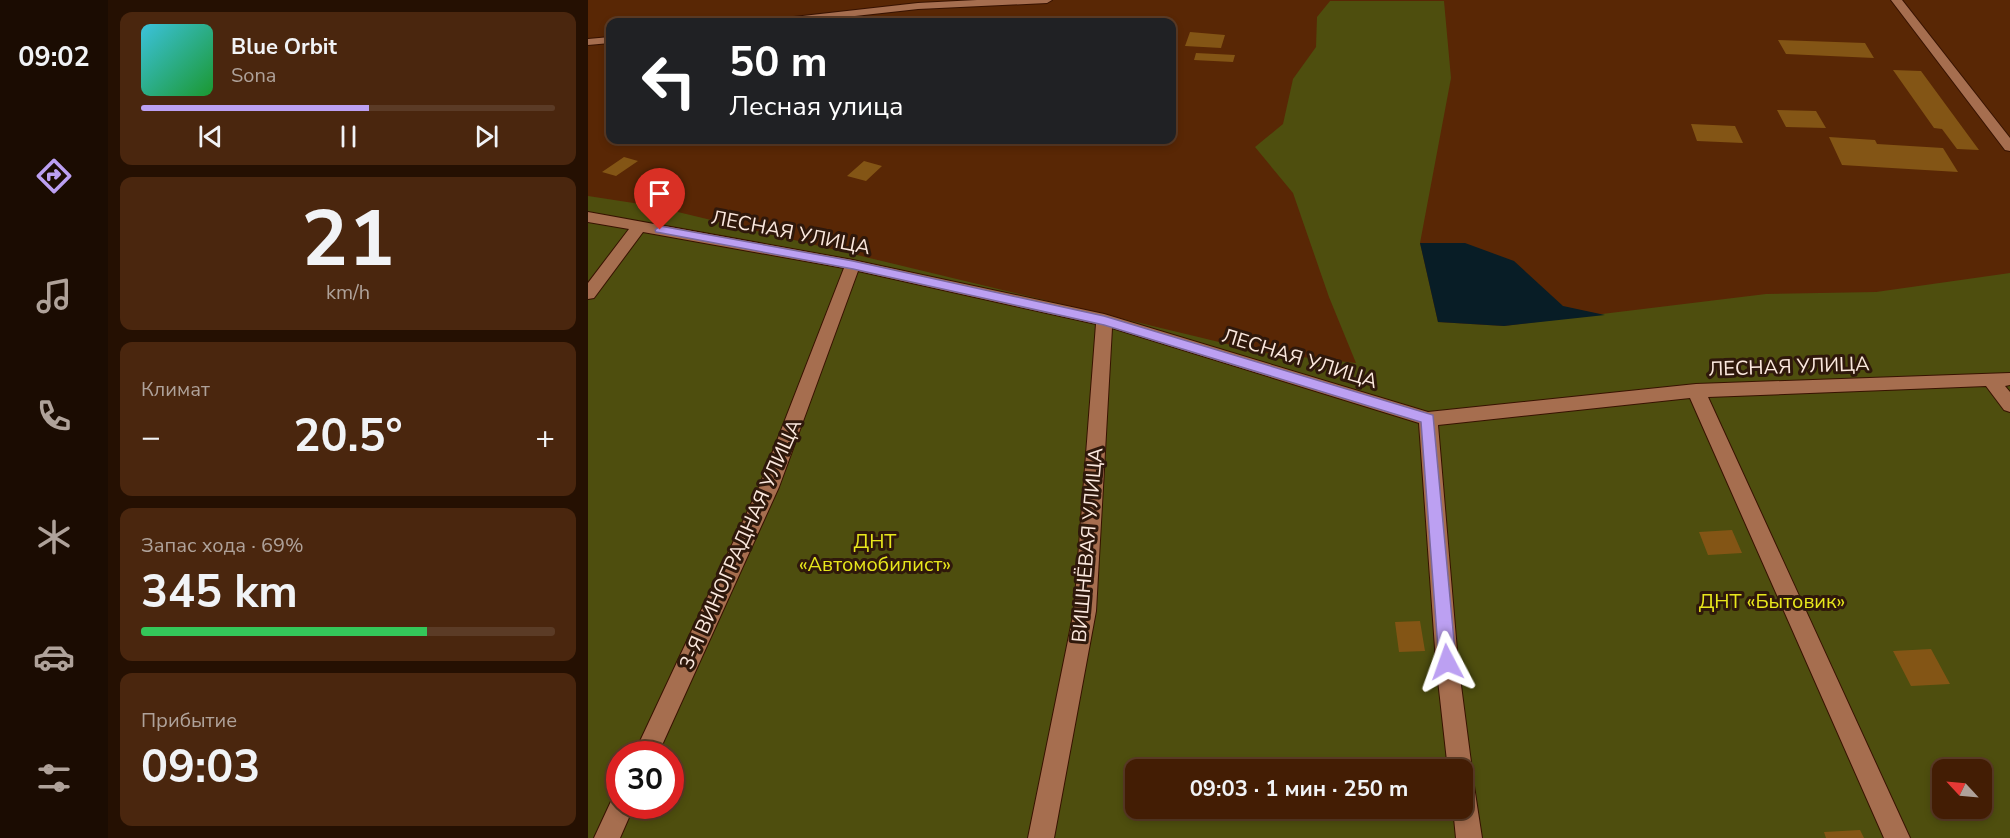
<!DOCTYPE html>
<html lang="ru">
<meta charset="utf-8">
<style>
body{margin:0;font-family:"Nunito Sans",sans-serif;background:#4a260e;color:#f1f3f6;height:100vh;display:flex;flex-direction:column;font-size:22px;white-space:nowrap}
*{box-sizing:border-box;margin:0}
p{font-size:20px;color:#afa29a}
.icon{flex:none;width:33px;height:33px;fill:none;stroke:currentColor;stroke-width:2;stroke-linecap:round;stroke-linejoin:round}
.map{position:relative;flex:1;overflow:hidden}
.details{display:flex;flex-direction:column;gap:12px;padding:12px;background:#251002;width:480px}
.details>*{flex:none}
.guide{position:absolute;left:18px;top:18px;width:570px;height:126px;border-radius:12px;box-shadow:0 3px 9px #0003,0 0 0 2px #5b3b26;background:#202124;color:#fff;overflow:hidden}
.needle{width:39px;rotate:296deg}
.buttons{position:absolute;left:1344px;top:759px;display:grid;gap:12px}
.buttons a{display:grid;place-items:center;width:60px;height:60px;border-radius:12px;background:#431d04;box-shadow:0 3px 9px #0003,0 0 0 2px #5b3b26;font-size:30px}
.speed{position:absolute;left:18px;top:741px;display:flex;gap:12px;font-size:30px;font-weight:700;text-align:center}
.speed>*{display:grid;place-content:center;width:78px;height:78px;border-radius:50%;background:#431d04;box-shadow:0 3px 9px #0003,0 0 0 2px #5b3b26;line-height:1}
.speed .limit{border:9px solid #d22;background:#fff;color:#111}
.pin{position:absolute;display:grid;place-items:center;width:51px;height:51px;color:#fff;margin:-62px -26px;border-radius:50% 50% 50% 0;rotate:-45deg;box-shadow:0 0 6px #0007}
.pin .icon{rotate:45deg}
.me{position:absolute;width:66px;margin:-33px;rotate:356deg;stroke-linejoin:round;filter:drop-shadow(0 0 4px #0008)}
.turn{display:flex;align-items:center;gap:21px;height:126px;padding:0 24px;font-size:27px}
.turn .icon{width:78px;height:78px;stroke-width:2.5}
.turn b{display:block;font-size:42px;line-height:51px}
.big{font-size:45px;font-weight:700;line-height:1.1}
.details .widget{flex:1;display:flex;flex-direction:column;justify-content:center;gap:9px;min-width:0;padding:0 21px;border-radius:12px;background:#4a260e}
.details .dial{align-items:center;gap:0}
.dial b{font-size:78px;line-height:1}
.song{display:flex;align-items:center;gap:18px}
.cover{width:72px;height:72px;border-radius:9px;background:linear-gradient(135deg,hsl(190 70% 55%),hsl(130 70% 35%))}
.played{height:6px;border-radius:3px;background:linear-gradient(90deg,#bca0f2 55%,#5b3b26 55%)}
.keys{display:flex;justify-content:space-around;direction:ltr}
.heat{display:flex;justify-content:space-between;align-items:center;font-size:33px;direction:ltr}
.charge{height:9px;border-radius:4px;background:linear-gradient(90deg,#34c759 69%,#5b3b26 0)}
.trip{position:absolute;left:537px;top:759px;width:348px;height:60px;border-radius:12px;background:#431d04;box-shadow:0 3px 9px #0003,0 0 0 2px #5b3b26;font-weight:700;line-height:60px;text-align:center}
main{display:flex;flex:1;min-height:0}
.tab-bar{display:flex;flex-direction:column;width:108px;justify-content:space-around;align-items:center;background:#1b0c02;color:#afa29a}
.tab-bar .icon{width:42px;height:42px}
.tab-bar .on{color:#bca0f2}
.tab-bar b{font-size:27px;color:#f1f3f6}
.map>svg:first-child{display:block}
.green{fill:#4e4e0e;fill-rule:evenodd}
.water{fill:#081d26}
.building{fill:#835515}
.lines{fill:none;stroke-linecap:round;stroke-linejoin:round}
.street-casing{stroke:#371200;stroke-width:2}
.street{fill:#a66e4f;fill-rule:evenodd}
.route{fill:#bca0f2;stroke:#7a689d;stroke-width:1.5}
.labels{text-anchor:middle;stroke-width:6;stroke-linejoin:round;paint-order:stroke}
.street-label{font-size:20px;fill:#fbe8de;stroke:#2f180b}
.park-label{font-size:20px;fill:#e8e71c;stroke:#2f180b}
</style>
<main>
<nav class="tab-bar">
<b>09:02</b>
<svg class="icon on" aria-label="directions" viewBox="0 0 24 24"><path d="M12 3l9 9-9 9-9-9zM9 14v-3h6M13 9l2 2-2 2"/></svg>
<svg class="icon" aria-label="music" viewBox="0 0 24 24"><path d="M9 18V5l10-2v13"/><circle cx="6" cy="18" r="3"/><circle cx="16" cy="16" r="3"/></svg>
<svg class="icon" aria-label="phone" viewBox="0 0 24 24"><path d="M5 4h4l2 5-3 2q2 4 5 5l2-3 5 2v4C11 20 4 13 5 4z"/></svg>
<svg class="icon" aria-label="climate" viewBox="0 0 24 24"><path d="M12 3v18M4 7l16 10M4 17L20 7"/></svg>
<svg class="icon" aria-label="car" viewBox="0 0 24 24"><path d="M5 17H2v-5l4-1 3-4h7l3 4 3 1v5h-3M9 17h6M6 11h13"/><circle cx="7" cy="17" r="2"/><circle cx="17" cy="17" r="2"/></svg>
<svg class="icon" aria-label="filters" viewBox="0 0 24 24"><path d="M4 7h16M4 17h16"/><circle cx="9" cy="7" r="2"/><circle cx="15" cy="17" r="2"/></svg>
</nav>
<section class="details">
<div class="widget">
<div class="song"><i class="cover"></i><div><b>Blue Orbit</b><p>Sona</p></div></div>
<div class="played"></div>
<div class="keys"><svg class="icon" aria-label="previous" viewBox="0 0 24 24"><path d="M18 5L8 12l10 7zM5 5v14"/></svg><svg class="icon" aria-label="pause" viewBox="0 0 24 24"><path d="M8 5v14M16 5v14"/></svg><svg class="icon" aria-label="next" viewBox="0 0 24 24"><path d="M6 5l10 7-10 7zM19 5v14"/></svg></div>
</div>
<div class="widget dial"><b>21</b><p>km/h</p></div>
<div class="widget"><p>Климат</p>
<div class="heat"><a>−</a><b class="big">20.5°</b><a>+</a></div>
</div>
<div class="widget"><p>Запас хода · 69%</p><b class="big">345 km</b><div class="charge"></div></div>
<div class="widget"><p>Прибытие</p><b class="big">09:03</b></div>
</section>
<div class="map">
<svg width="1422" height="838" viewBox="0 0 1422 838">
<rect width="100%" height="100%" fill="#592705"/>
<path class="green" d="M742 1H856L863 78 832 243 850 322 916 326 1178 294 1288 292 1422 273V838H0V196L65 206 677 353 768 363 741 297 705 193 667 147 695 124 705 79 728 47 729 17ZM32 754H82V806H32ZM548 770H874V808H548ZM1354 770H1394V808H1354Z"/>
<path class="water" d="M832 243H877L926 261 975 306 1017 315 916 326 850 322Z"/>
<path class="building" d="M602 32 637 35 633 48 597 46Z
M1190 40 1277 43 1286 58 1198 54Z
M608 53 647 55 645 62 606 60Z
M1305 70 1333 71 1391 150 1369 149 1354 129 1346 128Z
M1189 110 1228 111 1238 128 1198 127Z
M1103 124 1147 126 1155 143 1109 141Z
M1241 137 1287 140 1289 144 1355 148 1370 172 1254 165Z
M36 157 50 161 28 176 14 172Z
M276 161 294 166 278 181 259 176Z
M1144 530 1154 553 1120 555 1111 532Z
M832 621 837 651 811 652 807 622Z
M1343 649 1362 684 1323 686 1305 651Z
M1272 830 1276 838H1238L1236 832Z"/>
<g class="lines">
<defs>
<path id="street" d="M389 0H464L459 3 330 9 213 22H182L188 19 330 3Z
M1303 0H1314L1422 138V151L1417 150Z
M22 37V43L0 45V39Z
M0 212 265 260 516 314 840 412 1108 384 1422 373V385L1417 386 1422 392V412L1416 410 1398 386 1120 397 1322 838H1296L1102 398 850 425 870 662 884 770 881 777 886 786 894 838H868L865 808H874V770H860L848 662 831 423 524 328 508 611 466 838H440L486 611 508 324 270 271 191 487 70 754H46L171 487 256 268 55 232 6 298 0 299V283L41 229 0 222Z
M32 795V806H46L32 838H6L25 797Z"/>
</defs>
<use href="#street" class="street-casing"/>
<use href="#street" class="street"/>
</g>
<path class="route" d="M72 226 265 261 516 316 845 415 868 662 865 668 859 670 853 668 851 662 833 422 516 325 265 269 68 232 67 230Z"/>
<g class="labels">
<g class="street-label">
<text transform="translate(203 232) rotate(11)" y="7">ЛЕСНАЯ УЛИЦА</text>
<text transform="translate(712 358) rotate(17)" y="7">ЛЕСНАЯ УЛИЦА</text>
<text transform="translate(1201 366) rotate(-2)" y="7">ЛЕСНАЯ УЛИЦА</text>
<text transform="translate(152 544) rotate(-66)" y="7">3-Я ВИНОГРАДНАЯ УЛИЦА</text>
<text transform="translate(499 545) rotate(-85)" y="7">ВИШНЁВАЯ УЛИЦА</text>
</g>
<g class="park-label">
<text x="287" y="548">ДНТ<tspan x="287" dy="23">«Автомобилист»</tspan></text>
<text x="1184" y="608">ДНТ «Бытовик»</text>
</g>
</g>
</svg>
<div class="buttons">
<a><svg class="needle" viewBox="-14 -14 28 28"><path d="M0-13l5 13h-10z" fill="#e53935"/><path d="M0 13l5-13h-10z" fill="#afa29a"/></svg></a>
</div>
<div class="speed"><div class="limit">30</div></div>
<div class="pin" style="left:72px;top:230px;background:#d93025"><svg class="icon" aria-label="arrive" viewBox="0 0 24 24"><path d="M6 21V4h12l-3 4 3 4H6"/></svg></div>
<svg class="me" style="left:859px;top:662px" viewBox="-20 -20 40 40"><path d="M0-17L14 15 0 8-14 15z" fill="#bca0f2" stroke="#fff" stroke-width="4"/></svg>
<div class="trip">09:03 · 1 мин · 250 m</div>
<div class="guide">
<div class="turn"><svg class="icon" aria-label="left" viewBox="0 0 24 24"><path d="M17 20v-9H6M10 6l-5 5 5 5"/></svg><div><b>50 m</b>Лесная улица</div></div>
</div>
</div>
</main>
